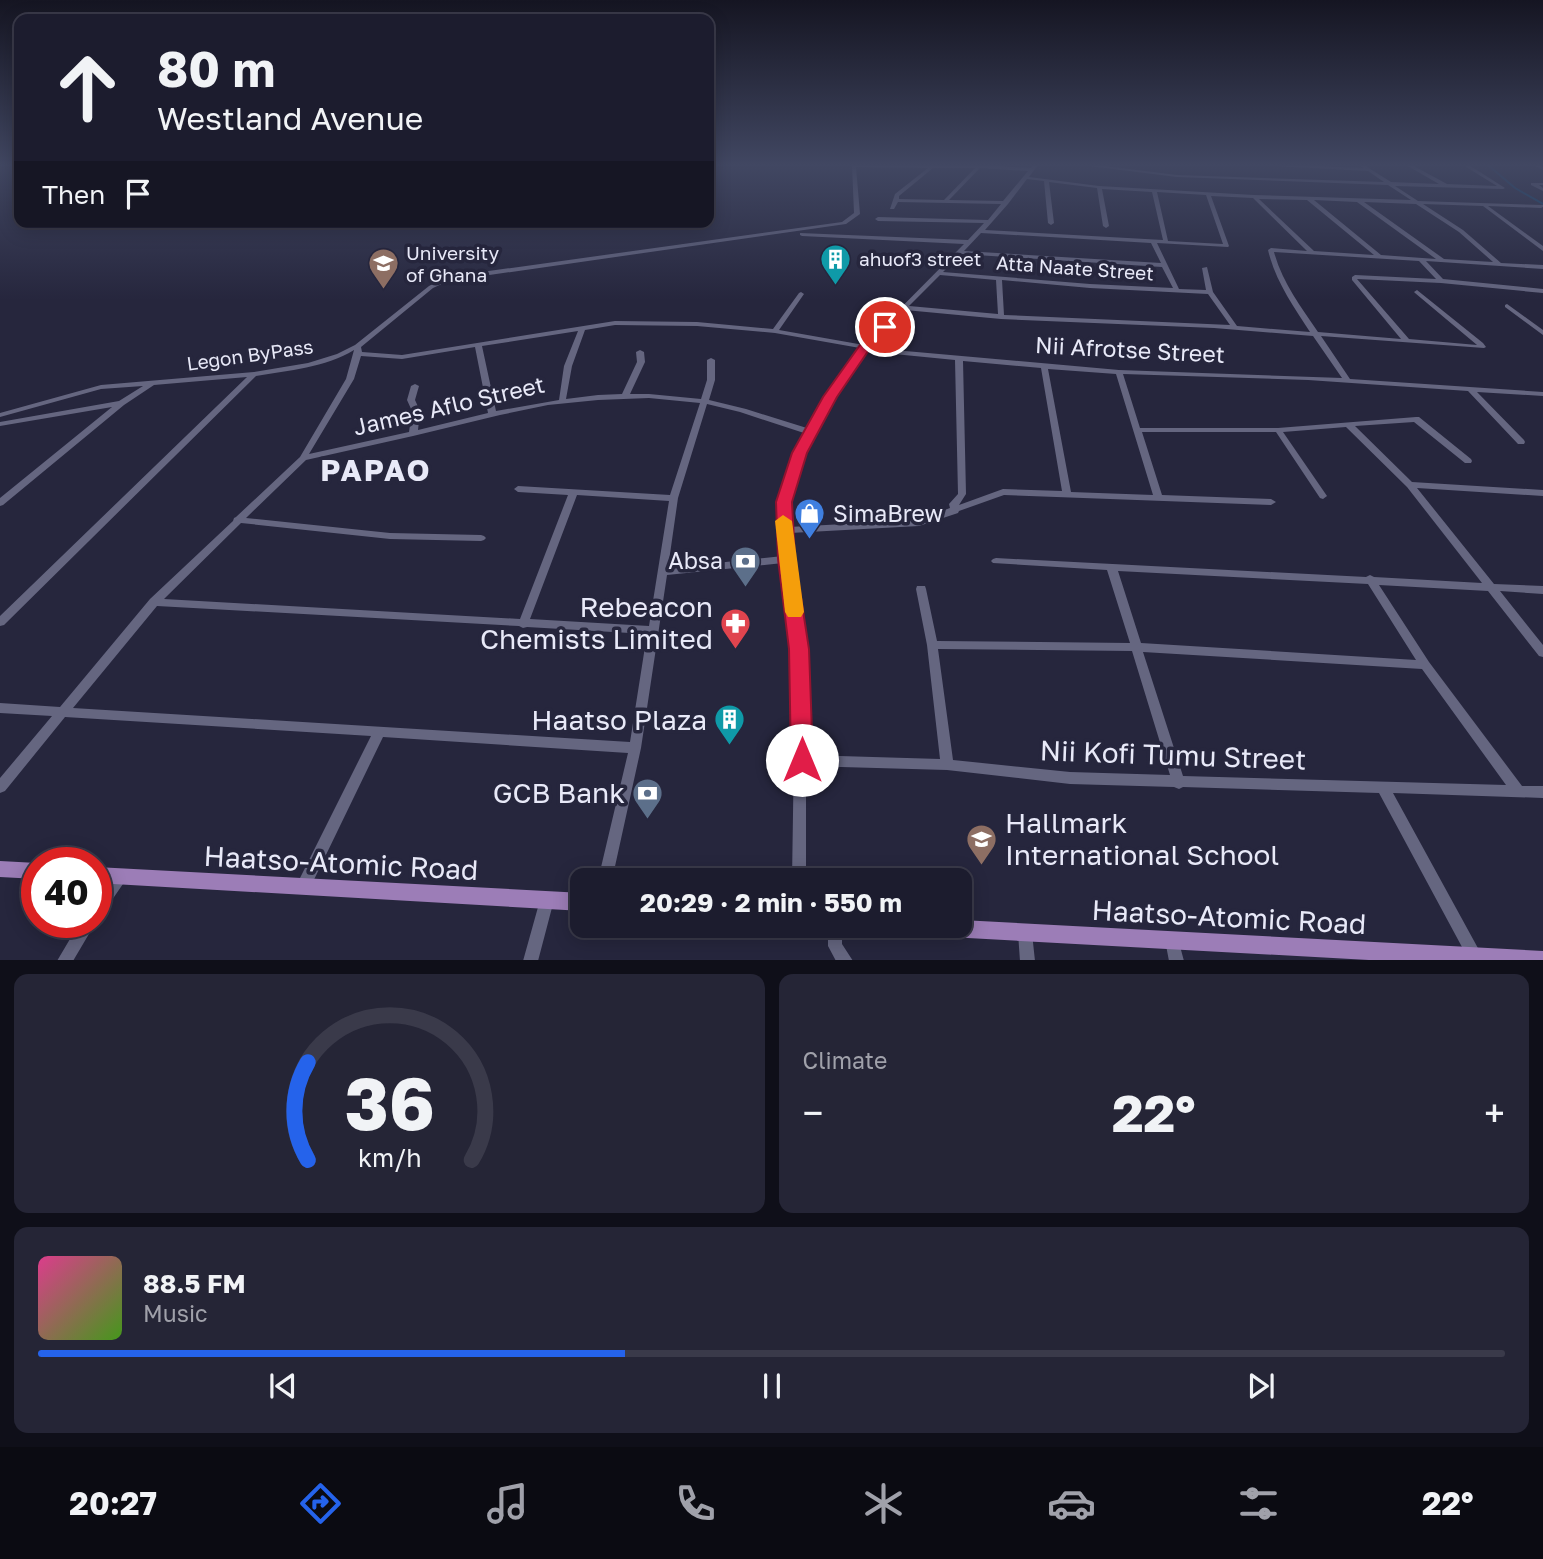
<!DOCTYPE html>
<meta charset="utf-8">
<style>
body{margin:0;font-family:"Golos Text",sans-serif;background:#252536;color:#f1f3f6;height:100vh;display:flex;flex-direction:column;font-size:26px;white-space:nowrap}
*{box-sizing:border-box;margin:0}
p{font-size:23px;color:#a0a1aa}
.icon{flex:none;width:38px;height:38px;fill:none;stroke:currentColor;stroke-width:2;stroke-linecap:round;stroke-linejoin:round}
.map{position:relative;height:960px;overflow:hidden}
.drawer{display:flex;flex-direction:column;gap:14px;padding:14px;background:#0f0f19;flex:1}
.drawer>*{flex:none}
.banner{position:absolute;left:14px;top:14px;width:700px;height:214px;border-radius:14px;box-shadow:0 4px 18px #0003,0 0 0 2px #3a3a4a;background:#1c1c2e;color:#f1f3f6;overflow:hidden}
.speed{position:absolute;left:21px;top:847px;display:flex;gap:14px;font-size:35px;font-weight:700;text-align:center}
.speed>*{display:grid;place-content:center;width:91px;height:91px;border-radius:50%;background:#1c1c2e;box-shadow:0 4px 18px #0003,0 0 0 2px #3a3a4a;line-height:1}
.speed .limit{border:10px solid #d22;background:#fff;color:#111}
.pin{position:absolute;display:grid;place-items:center;width:60px;height:60px;color:#fff;margin:-30px;border:4px solid #fff;border-radius:50%;box-shadow:0 2px 7px #0007}
.me{position:absolute;width:77px;margin:-38px;rotate:0deg;stroke-linejoin:round;filter:drop-shadow(0 0 5px #0008)}
.turn{display:flex;align-items:center;gap:24px;height:147px;padding:0 28px;font-size:32px}
.turn .icon{width:91px;height:91px;stroke-width:2.5}
.turn b{display:block;font-size:49px;line-height:60px}
.then{display:flex;align-items:center;height:66px;padding:0 28px;background:#0003;gap:14px;font-size:26px}
.big{font-size:52px;font-weight:700;line-height:1.1}
.drawer .card{flex:1;display:flex;flex-direction:column;justify-content:center;gap:10px;min-width:0;padding:0 24px;border-radius:14px;background:#252536}
.drawer .dial{align-items:center;gap:0}
.dial svg{height:182px;overflow:visible;fill:none;stroke:#3a3a4a;stroke-width:7;stroke-linecap:round;text-anchor:middle}
.dial text{fill:#f1f3f6;stroke:none}
.song{display:flex;align-items:center;gap:21px}
.cover{width:84px;height:84px;border-radius:10px;background:linear-gradient(135deg,hsl(330 70% 55%),hsl(100 70% 35%))}
.played{height:7px;border-radius:4px;background:linear-gradient(90deg,#2563eb 40%,#3a3a4a 40%)}
.keys{display:flex;justify-content:space-around;direction:ltr}
.heat{display:flex;justify-content:space-between;align-items:center;font-size:38px;direction:ltr}
.drawer .tiles{flex:1;display:grid;gap:14px;grid-template-columns:1fr 1fr}
.card:last-child{grid-column:span 2}
.trip{position:absolute;left:570px;top:868px;width:402px;height:70px;border-radius:14px;background:#1c1c2e;box-shadow:0 4px 18px #0003,0 0 0 2px #3a3a4a;font-weight:700;line-height:70px;text-align:center}
.menu{display:flex;height:112px;justify-content:space-around;align-items:center;background:#0b0b12;color:#a0a1aa}
.menu .icon{width:49px;height:49px}
.menu .active{color:#2563eb}
.menu b{font-size:32px;color:#f1f3f6}
.map>svg:first-child{display:block}
.lines{fill:none;stroke-linecap:round;stroke-linejoin:round}
.stream{stroke:#0b4874;stroke-width:2}
.minor{fill:#656680;fill-rule:evenodd}
.major{fill:#9c7db7;fill-rule:evenodd}
.route{fill:#e11d48;stroke:#92132f;stroke-width:2}
.slow{fill:#f59e0b}
.labels{text-anchor:middle;stroke-width:7;stroke-linejoin:round;paint-order:stroke}
.far-poi-label{font-size:19px;fill:#e8e9f8;stroke:#26263d;text-anchor:start}
.far-street-label{font-size:19px;fill:#e8e9f8;stroke:#26263d}
.street-label{font-size:23px;fill:#e8e9f8;stroke:#26263d}
.poi-label{font-size:23px;fill:#e8e9f8;stroke:#26263d;text-anchor:start}
.near-poi-label{font-size:28px;fill:#e8e9f8;stroke:#26263d;text-anchor:end}
.near-street-label{font-size:28px;fill:#e8e9f8;stroke:#26263d}
.district-label{font-size:30px;font-weight:bold;letter-spacing:2px;fill:#e8e9f8;stroke:#26263d}
</style>
<div class="map">
<svg width="1543" height="961" viewBox="0 0 1543 961">
<rect width="100%" height="100%" fill="#26263d"/>
<g class="lines">
<path class="stream" d="M1488 165 1515 188 1543 204"/>
<path class="minor" d="M852 165H982L1031 168 1033 165H1038L1029 177 1099 186 1254 195 1411 200 1388 185 1177 177 1081 165H1097L1177 175 1384 182 1368 171 1258 165H1295L1363 168 1359 165H1364L1391 182 1439 184 1406 165H1412L1447 184 1497 186 1463 165H1469L1505 188 1503 189 1395 186 1418 201 1543 205V207L1541 208 1488 206 1543 246V251L1483 206 1423 204 1463 230 1501 263 1543 265V269L1426 261 1443 279 1543 289V293L1441 283 1357 279 1409 339 1477 345 1415 293 1414 292 1417 290 1483 343 1486 347 1484 348 1321 336 1350 379 1543 392V396L1477 392 1524 440 1525 442 1524 444H1518L1468 391 1308 380 1123 374 1140 428H1278L1416 417H1419L1471 459 1472 461 1471 463H1465L1414 422 1355 426 1412 482 1543 490V496L1417 488 1494 584 1543 586V594L1500 591 1543 645V657L1539 656 1488 591 1379 585 1429 662 1522 786H1543V798L1393 793 1479 950 1481 955 1479 960H1469L1379 793 1183 787 1179 789 1174 787 1070 784 947 770 806 766V880H792L795 681 783 563 667 575 641 748 612 880H598L628 753 383 737 308 892 303 894 298 892 296 887 298 882 371 736 65 717 5 791 0 793V778L52 716 0 713V703L60 707 150 599 233 521 234 518 236 517 300 457 346 379 354 350C325 368 289 370 256 376L4 625 0 626V616L247 377 154 385 124 405 3 505 0 506V498L112 407 0 426V422L119 401 143 386 101 389 0 417V413L101 385 254 372 308 363 337 354 355 345 429 286 446 277 842 222 854 213ZM856 167 928 168 895 194 890 209H894L898 202 1001 204 988 220 878 217 875 219 878 221 984 223 968 240 800 233V235L802 236 964 244 864 345 779 330 804 294 801 292 799 293 773 329 697 322 615 321 402 355 362 352 361 347 433 288 448 281 846 224 860 214ZM933 168H975L944 200 899 199V196ZM980 168 1028 171 1003 201 949 200ZM1027 179 1044 181 1048 223 1051 225 1054 223 1049 182 1097 188 1103 226 1106 228 1109 226 1102 189 1152 192 1163 240 985 230 1008 204ZM1157 192 1206 195 1223 244 1168 241ZM1211 196 1253 198 1307 251 1271 248 1268 250C1275 280 1293 306 1310 332L1237 326 1213 292 1207 267 1202 268 1206 290 1179 289 1157 243 1228 247 1229 246ZM1259 199 1307 200 1374 255 1314 251ZM1314 200 1357 202 1436 259 1381 255ZM1364 202 1416 204 1459 232 1493 262 1444 259ZM981 233 1151 243 1161 263 964 251ZM1274 252 1419 261 1436 279 1355 275 1352 277V280L1401 339 1318 332C1301 307 1282 282 1274 252ZM961 254 1162 267 1173 288 1090 284 943 272ZM940 275 996 280 998 314 909 306ZM1002 280 1090 288 1208 294 1230 325 1004 315ZM905 310 1001 319 1214 328 1313 336 1342 378 1119 370 894 350 870 346ZM615 325 697 326 775 333 860 348 826 397 810 429 746 409 709 400 715 380V360L711 358 707 360V380L701 399 649 394H630L645 362 644 352 640 350 636 352 637 362 622 394 598 395 566 399 572 366 585 330ZM578 331 564 366 559 400 496 411 482 346ZM475 347 488 413 418 430 420 411 415 400 419 386 415 384 411 386 407 400 412 411 409 432 309 454 354 379 361 356 402 359ZM867 349 894 354 955 360 958 494 949 504 950 508 918 520 789 527 788 513 797 470 834 397ZM963 361 1041 368 1062 491 1003 489 959 505 966 494ZM1048 369 1116 374 1153 495 1071 492ZM649 398 700 403 670 495 518 486 514 489 518 492 568 495 520 619 164 599 241 523 390 539 481 541 484 540 486 538 484 536 481 535 390 533 246 518 306 460 413 436 500 415 548 405 598 400ZM707 404 740 412 807 434 789 470 778 513 783 556 668 568 678 498ZM1346 427 1407 487 1482 583 1374 577 1370 575 1366 577 996 558 993 559 991 561 993 563 1107 570 1130 643 937 641 926 589 925 586H917L916 589 927 645 940 759 806 755 807 681 790 533 919 526 958 513 959 511 1004 495 1271 505 1276 502 1271 499 1162 495 1142 432H1276L1320 498 1323 499 1327 496 1283 432ZM577 495 669 501 649 626 530 619ZM1118 571 1368 584 1416 660 1141 643ZM157 606 519 626 523 628 527 627 647 634 630 742 73 708ZM938 649 1132 651 1170 775 1070 772 953 760ZM1143 652 1422 669 1506 785 1183 776Z
M1534 165H1540L1543 167V170Z
M1533 183H1543V185H1539L1543 188V191L1531 185V183Z
M1507 304 1543 330V335L1505 307V305Z
M120 869 125 871 127 876 125 881 101 916 96 918V898L115 871Z
M547 893 552 895 554 900 538 961H523L540 900 542 895Z
M80 922H96L73 961H57Z
M828 926H842V944L853 961H836L828 946Z
M1025 926 1030 928 1032 933 1035 961H1020L1018 933 1020 928Z
M1172 933 1177 935 1184 961H1169L1165 940 1167 935Z"/>
<path class="major" d="M0 861 37 863V879L0 877Z
M96 867 583 893V911L96 883Z
M961 920 1543 951V961H1387L913 935 907 932 904 926H961Z"/>
</g>
<linearGradient id="sky" x2="0" y2="1"><stop stop-color="#151522"/><stop offset="0.55" stop-color="#414762"/><stop offset="1" stop-color="#414762" stop-opacity="0"/></linearGradient>
<rect width="1543" height="300" fill="url(#sky)"/>
<path class="route" d="M885 323 891 327 869 350 837 397 807 453 792 502 795 559 809 649 813 760 810 767 802 770 794 767 791 760 789 649 778 559 776 502 792 453 823 397 860 345Z"/>
<path class="slow" d="M783 515 792 521 804 612 801 617H788L785 612 775 521Z"/>
<defs>
<symbol id="building-pin" viewBox="-11 -11 22 30"><path d="M0 17L-7.5 6A9.5 9.5 0 1 1 7.5 6Z" fill="#0f9aa8" stroke="#26263d"/><path d="M-4-6H4V6H1V3H-1V6H-4ZM-2.5-4.3h1.7v1.8h-1.7ZM.8-4.3h1.7v1.8H.8ZM-2.5-1h1.7V.8h-1.7ZM.8-1h1.7V.8H.8Z" fill="#fff"/></symbol>
<symbol id="university-pin" viewBox="-11 -11 22 30"><path d="M0 17L-7.5 6A9.5 9.5 0 1 1 7.5 6Z" fill="#8d6e63" stroke="#26263d"/><path d="M0-5L7-2L0 1L-7-2ZM-4 1L0 2.5L4 1V4Q0 6-4 4Z" fill="#fff"/></symbol>
<symbol id="shop-pin" viewBox="-11 -11 22 30"><path d="M0 17L-7.5 6A9.5 9.5 0 1 1 7.5 6Z" fill="#3f7fe0" stroke="#26263d"/><path d="M-5-2.5h2.3a2.7 3.5 0 0 1 5.4 0H5L5.5 6h-11ZM-1.5-2.5h3a1.5 2.3 0 0 0-3 0Z" fill="#fff"/></symbol>
<symbol id="bank-pin" viewBox="-11 -11 22 30"><path d="M0 17L-7.5 6A9.5 9.5 0 1 1 7.5 6Z" fill="#5c6f8a" stroke="#26263d"/><path d="M-6-4H6V4H-6ZM0-2.3a2.3 2.3 0 1 0 0 4.6a2.3 2.3 0 1 0 0-4.6Z" fill="#fff"/></symbol>
<symbol id="pharmacy-pin" viewBox="-11 -11 22 30"><path d="M0 17L-7.5 6A9.5 9.5 0 1 1 7.5 6Z" fill="#e0444e" stroke="#26263d"/><path d="M-2-6h4v4h4v4h-4v4h-4v-4h-4v-4h4Z" fill="#fff"/></symbol>
<symbol id="school-pin" viewBox="-11 -11 22 30"><path d="M0 17L-7.5 6A9.5 9.5 0 1 1 7.5 6Z" fill="#8d6e63" stroke="#26263d"/><path d="M0-5L7-2L0 1L-7-2ZM-4 1L0 2.5L4 1V4Q0 6-4 4Z" fill="#fff"/></symbol>
</defs>
<g fill-rule="evenodd">
<use href="#building-pin" x="818" y="242" width="35" height="47"/>
<use href="#university-pin" x="366" y="246" width="35" height="47"/>
<use href="#shop-pin" x="792" y="496" width="35" height="47"/>
<use href="#bank-pin" x="728" y="544" width="35" height="47"/>
<use href="#pharmacy-pin" x="718" y="606" width="35" height="47"/>
<use href="#building-pin" x="712" y="702" width="35" height="47"/>
<use href="#bank-pin" x="630" y="776" width="35" height="47"/>
<use href="#school-pin" x="964" y="822" width="35" height="47"/>
</g>
<g class="labels">
<g class="far-poi-label">
<text x="406" y="260">University<tspan x="406" dy="22">of Ghana</tspan></text>
<text x="859" y="266">ahuof3 street</text>
</g>
<g class="far-street-label">
<text transform="translate(1075 268) rotate(4)" y="7">Atta Naate Street</text>
<text transform="translate(250 355) rotate(-8)" y="7">Legon ByPass</text>
</g>
<g class="street-label">
<text transform="translate(1130 350) rotate(3)" y="8">Nii Afrotse Street</text>
<text transform="translate(449 406) rotate(-13)" y="8">James Aflo Street</text>
</g>
<g class="poi-label">
<text x="833" y="522">SimaBrew</text>
<text x="723" y="569" text-anchor="end">Absa</text>
</g>
<g class="near-poi-label">
<text x="713" y="617">Rebeacon<tspan x="713" dy="32">Chemists Limited</tspan></text>
<text x="707" y="730">Haatso Plaza</text>
<text x="625" y="803">GCB Bank</text>
<text x="1005" y="833" text-anchor="start">Hallmark<tspan x="1005" dy="32">International School</tspan></text>
</g>
<g class="near-street-label">
<text transform="translate(1173 755) rotate(2)" y="10">Nii Kofi Tumu Street</text>
<text transform="translate(341 863) rotate(3)" y="10">Haatso-Atomic Road</text>
<text transform="translate(1229 917) rotate(3)" y="10">Haatso-Atomic Road</text>
</g>
<g class="district-label">
<text x="376" y="481">PAPAO</text>
</g>
</g>
</svg>
<div class="speed"><div class="limit">40</div></div>
<div class="pin" style="left:885px;top:327px;background:#d93025"><svg class="icon" aria-label="arrive" viewBox="0 0 24 24"><path d="M6 21V4h12l-3 4 3 4H6"/></svg></div>
<svg class="me" style="left:802px;top:760px" viewBox="-20 -20 40 40"><circle r="19" fill="#fff"/><path d="M0-13L10 11 0 6-10 11z" fill="#e11d48"/></svg>
<div class="trip">20:29 · 2 min · 550 m</div>
<div class="banner">
<div class="turn"><svg class="icon" aria-label="ahead" viewBox="0 0 24 24"><path d="M12 20V5M6 11l6-6 6 6"/></svg><div><b>80 m</b>Westland Avenue</div></div>
<div class="then">Then<svg class="icon" aria-label="arrive" viewBox="0 0 24 24"><path d="M6 21V4h12l-3 4 3 4H6"/></svg></div>
</div>
</div>
<section class="drawer">
<div class="tiles">
<div class="card dial"><svg viewBox="0 0 100 80">
<path d="M14 69A42 42 0 1 1 86 69"/>
<path d="M14 69A42 42 0 0 1 14 26" stroke="#2563eb"/>
<text x="50" y="56" font-size="32" font-weight="700">36</text>
<text x="50" y="72" font-size="11">km/h</text>
</svg></div>
<div class="card"><p>Climate</p>
<div class="heat"><a>−</a><b class="big">22°</b><a>+</a></div>
</div>
<div class="card">
<div class="song"><i class="cover"></i><div><b>88.5 FM</b><p>Music</p></div></div>
<div class="played"></div>
<div class="keys"><svg class="icon" aria-label="previous" viewBox="0 0 24 24"><path d="M18 5L8 12l10 7zM5 5v14"/></svg><svg class="icon" aria-label="pause" viewBox="0 0 24 24"><path d="M8 5v14M16 5v14"/></svg><svg class="icon" aria-label="next" viewBox="0 0 24 24"><path d="M6 5l10 7-10 7zM19 5v14"/></svg></div>
</div>
</div>
</section>
<nav class="menu">
<b>20:27</b>
<svg class="icon active" aria-label="directions" viewBox="0 0 24 24"><path d="M12 3l9 9-9 9-9-9zM9 14v-3h6M13 9l2 2-2 2"/></svg>
<svg class="icon" aria-label="music" viewBox="0 0 24 24"><path d="M9 18V5l10-2v13"/><circle cx="6" cy="18" r="3"/><circle cx="16" cy="16" r="3"/></svg>
<svg class="icon" aria-label="phone" viewBox="0 0 24 24"><path d="M5 4h4l2 5-3 2q2 4 5 5l2-3 5 2v4C11 20 4 13 5 4z"/></svg>
<svg class="icon" aria-label="climate" viewBox="0 0 24 24"><path d="M12 3v18M4 7l16 10M4 17L20 7"/></svg>
<svg class="icon" aria-label="car" viewBox="0 0 24 24"><path d="M5 17H2v-5l4-1 3-4h7l3 4 3 1v5h-3M9 17h6M6 11h13"/><circle cx="7" cy="17" r="2"/><circle cx="17" cy="17" r="2"/></svg>
<svg class="icon" aria-label="filters" viewBox="0 0 24 24"><path d="M4 7h16M4 17h16"/><circle cx="9" cy="7" r="2"/><circle cx="15" cy="17" r="2"/></svg>
<b>22°</b>
</nav>
